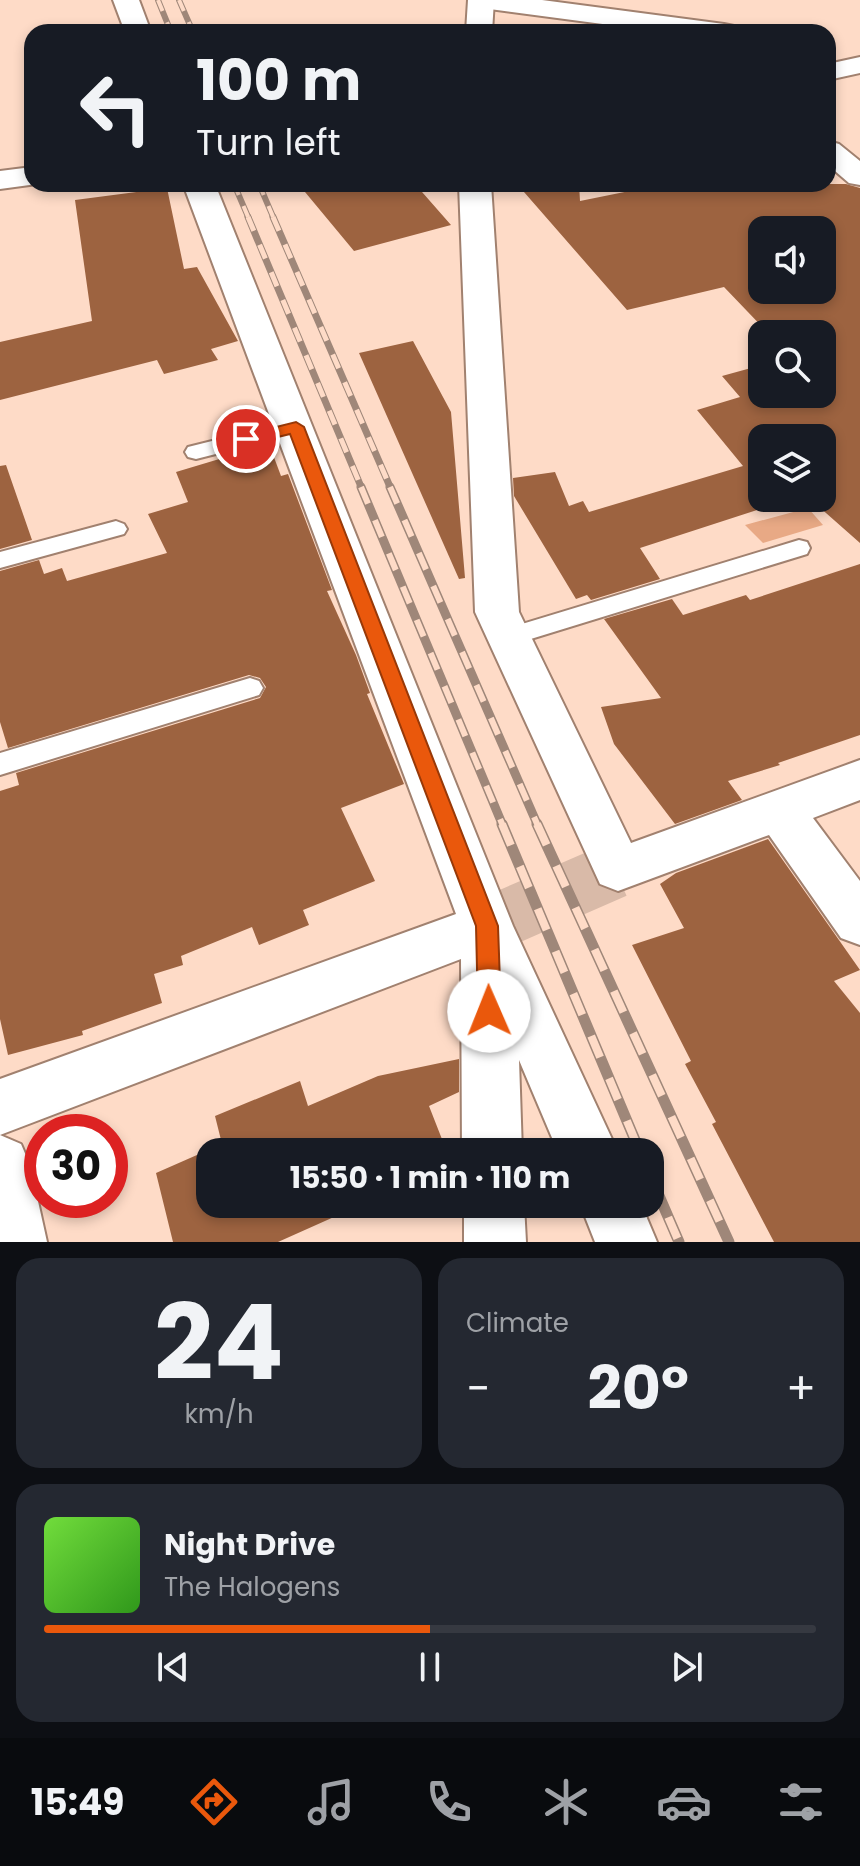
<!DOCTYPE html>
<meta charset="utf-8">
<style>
body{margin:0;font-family:Poppins,sans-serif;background:#242831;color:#f1f3f6;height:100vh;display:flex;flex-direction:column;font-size:30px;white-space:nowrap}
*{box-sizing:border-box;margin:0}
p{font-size:26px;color:#9ea1a6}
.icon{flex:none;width:44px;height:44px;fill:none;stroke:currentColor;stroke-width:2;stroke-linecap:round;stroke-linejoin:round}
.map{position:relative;height:1242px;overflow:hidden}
.panel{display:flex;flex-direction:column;gap:16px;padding:16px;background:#0d0f14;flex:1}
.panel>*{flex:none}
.guide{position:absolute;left:24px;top:24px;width:812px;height:168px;border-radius:24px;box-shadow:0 4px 12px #0003;background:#171b24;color:#f1f3f6;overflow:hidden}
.buttons{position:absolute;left:748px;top:216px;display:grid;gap:16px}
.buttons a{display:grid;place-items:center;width:88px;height:88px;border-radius:16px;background:#171b24;box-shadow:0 4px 12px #0003;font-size:40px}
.speed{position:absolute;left:24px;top:1114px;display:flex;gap:16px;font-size:40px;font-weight:700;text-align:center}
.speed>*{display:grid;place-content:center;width:104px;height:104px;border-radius:50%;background:#171b24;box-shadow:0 4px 12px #0003;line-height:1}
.speed .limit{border:12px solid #d22;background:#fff;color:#111}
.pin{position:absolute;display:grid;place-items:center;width:68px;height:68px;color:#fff;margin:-34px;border:4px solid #fff;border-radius:50%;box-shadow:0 2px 8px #0007}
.me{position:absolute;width:88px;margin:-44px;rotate:359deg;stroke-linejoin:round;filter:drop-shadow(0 0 6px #0008)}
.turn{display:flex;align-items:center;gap:28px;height:168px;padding:0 40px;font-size:36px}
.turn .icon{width:104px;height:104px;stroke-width:2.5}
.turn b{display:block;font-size:56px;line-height:68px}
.big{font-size:60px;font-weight:700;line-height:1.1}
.panel .card{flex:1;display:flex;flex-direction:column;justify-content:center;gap:12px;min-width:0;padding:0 28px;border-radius:24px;background:#242831}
.panel .dial{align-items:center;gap:0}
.dial b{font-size:104px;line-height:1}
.song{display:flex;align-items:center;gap:24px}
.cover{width:96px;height:96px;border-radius:12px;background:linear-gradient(135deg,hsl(100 70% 55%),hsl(110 70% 35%))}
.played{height:8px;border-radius:4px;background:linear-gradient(90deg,#ea580c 50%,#363941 50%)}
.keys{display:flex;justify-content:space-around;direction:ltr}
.heat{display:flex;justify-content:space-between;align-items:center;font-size:44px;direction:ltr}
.panel .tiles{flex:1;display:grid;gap:16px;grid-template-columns:1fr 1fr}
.card:last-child{grid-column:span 2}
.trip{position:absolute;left:196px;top:1138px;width:468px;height:80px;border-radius:24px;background:#171b24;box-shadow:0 4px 12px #0003;font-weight:700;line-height:80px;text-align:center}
.menu{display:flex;height:128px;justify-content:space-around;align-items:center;background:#090b0e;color:#9ea1a6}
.menu .icon{width:56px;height:56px}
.menu .on{color:#ea580c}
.menu b{font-size:36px;color:#f1f3f6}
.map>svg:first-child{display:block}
.green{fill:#e8a985}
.building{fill:#9d6340;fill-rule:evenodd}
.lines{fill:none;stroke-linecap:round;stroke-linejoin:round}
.street-tunnel{stroke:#d9baa8;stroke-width:56;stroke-dasharray:56 28;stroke-linecap:butt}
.lane-casing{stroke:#a1816f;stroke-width:4}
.street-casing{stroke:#a1816f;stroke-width:4}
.secondary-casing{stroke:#a1816f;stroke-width:4}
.lane{fill:#fff;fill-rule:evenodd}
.street{fill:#fff;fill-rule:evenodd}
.secondary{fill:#fff;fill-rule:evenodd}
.rail-far3-casing{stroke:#9f8779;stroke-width:6}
.rail-far2-casing{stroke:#9f8779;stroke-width:7}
.rail-far1-casing{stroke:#9f8779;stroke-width:9}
.rail-casing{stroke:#9f8779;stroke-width:11}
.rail-far3{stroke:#fedbc7;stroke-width:4;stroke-dasharray:12;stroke-linecap:butt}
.rail-far2{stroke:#fedbc7;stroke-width:5;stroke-dasharray:15;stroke-linecap:butt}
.rail-far1{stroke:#fedbc7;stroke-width:6;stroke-dasharray:18;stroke-linecap:butt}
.rail{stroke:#fedbc7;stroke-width:8;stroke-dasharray:23;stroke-linecap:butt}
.route{fill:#ea580c;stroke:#983908;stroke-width:2}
</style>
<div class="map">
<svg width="860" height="1242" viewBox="0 0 860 1242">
<rect width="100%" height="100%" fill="#fedbc7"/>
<path class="green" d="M808 508 823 525 763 543 745 525Z"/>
<path class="building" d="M339 184H415L451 225 354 251 305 192Z
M517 184H579L580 201 664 184H846L860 188V543L809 498H822V438H762V498H794L640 548 660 579 591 600 587 595 576 599 514 496 513 478 555 472 569 506 583 501 589 512 743 466 697 410 740 397 722 376 762 365V394H822V334H769L724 287 627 310ZM762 230H822V290H762Z
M167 188 184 269 197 267 238 341 211 349 218 360 164 374 157 360 0 400V342L92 321 75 200Z
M413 341 451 412 465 578 459 579 359 353Z
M269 444 281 476 288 474 332 590 327 591 356 655 370 693 367 694 404 784 341 808 375 881 303 910 309 925 259 945 252 927 181 956 183 965 154 974 162 1003 82 1031 83 1035 8 1055 0 1019V791L19 785 16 773 260 698 266 687 260 678 249 675 8 748 0 722V571L39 560 44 574 62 568 67 581 167 553 148 514 188 502 176 472Z
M6 465 32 540 0 549V466Z
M860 564V735L778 763 780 765 728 781 742 800 675 824 614 744 601 707 661 698 604 619 672 599 683 615 746 595 750 600Z
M768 839 860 970 834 981 860 1013V1242H774L712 1124 716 1122 685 1064 691 1061 632 945 684 928 660 884 676 873Z
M459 1059V1092L429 1106 447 1152H210V1204H363L278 1242H173L156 1173 222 1144 215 1116 300 1081 308 1106 378 1076Z"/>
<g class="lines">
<path class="street-tunnel" d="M487 926 618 869"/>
<defs>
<path id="lane" d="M296 420 306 427 303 432 196 459 188 457 185 452 188 447Z
M116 521 124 524 127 529 124 534 0 568V552Z
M799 540 807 542 810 548 807 554 508 646 499 643 496 637 499 631Z
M250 678 259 681 263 688 259 695 0 775V753Z"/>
<path id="street" d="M113 0H139L151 32H125Z
M468 0H494L492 32H466Z
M828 141 839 144 860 161V185L849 183 828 165Z
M183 184H215L513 926 618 1152H558L519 1060 522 1152H462L461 959 0 1135V1079L456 914Z
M459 184H491L519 612 631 843 860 760V800L813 818 860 881V945L841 938 769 835 618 891 600 884 475 612Z
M0 1135 21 1144 30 1165 47 1242H0Z
M464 1204H524L526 1242H464Z
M580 1204H641L657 1242H595Z"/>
<path id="secondary" d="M469 0H542L724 24 734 26 737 32H663L482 8 473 6Z
M860 57V73L828 80V64Z
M32 167V184H37L0 189V171Z"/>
</defs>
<use href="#lane" class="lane-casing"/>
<use href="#street" class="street-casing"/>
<use href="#secondary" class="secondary-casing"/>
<use href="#lane" class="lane"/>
<use href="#street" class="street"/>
<use href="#secondary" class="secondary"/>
<defs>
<path id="rail-far3" d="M158 0 171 32
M179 0 193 32
M234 184 249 219
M259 184 274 219"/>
<path id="rail-far2" d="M248 217 362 489
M273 217 391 489"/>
<path id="rail-far1" d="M361 487 503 826
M390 487 538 826"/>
<path id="rail" d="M502 824 640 1152
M537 824 729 1242
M650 1175 679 1242"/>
</defs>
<use href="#rail-far3" class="rail-far3-casing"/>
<use href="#rail-far2" class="rail-far2-casing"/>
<use href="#rail-far1" class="rail-far1-casing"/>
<use href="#rail" class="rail-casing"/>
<use href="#rail-far3" class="rail-far3"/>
<use href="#rail-far2" class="rail-far2"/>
<use href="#rail-far1" class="rail-far1"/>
<use href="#rail" class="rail"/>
</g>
<path class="route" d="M296 422 304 427 498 926 501 1011 497 1018 489 1021 481 1018 478 1011 476 926 290 434 246 445 238 439 240 436Z"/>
</svg>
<div class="buttons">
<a><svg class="icon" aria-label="sound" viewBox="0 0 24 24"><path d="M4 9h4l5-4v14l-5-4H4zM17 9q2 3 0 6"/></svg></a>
<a><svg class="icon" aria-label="search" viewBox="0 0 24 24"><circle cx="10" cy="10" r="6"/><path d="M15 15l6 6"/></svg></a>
<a><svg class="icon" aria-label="layers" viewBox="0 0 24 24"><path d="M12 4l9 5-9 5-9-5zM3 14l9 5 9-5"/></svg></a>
</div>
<div class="speed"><div class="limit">30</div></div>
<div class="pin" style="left:246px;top:439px;background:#d93025"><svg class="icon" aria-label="arrive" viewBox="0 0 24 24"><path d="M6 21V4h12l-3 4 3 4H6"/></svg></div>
<svg class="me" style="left:489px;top:1011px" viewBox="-20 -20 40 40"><circle r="19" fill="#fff"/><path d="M0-13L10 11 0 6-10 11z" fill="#ea580c"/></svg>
<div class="trip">15:50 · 1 min · 110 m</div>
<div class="guide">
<div class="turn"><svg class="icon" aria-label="left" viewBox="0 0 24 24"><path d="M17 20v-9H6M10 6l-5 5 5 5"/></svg><div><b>100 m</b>Turn left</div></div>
</div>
</div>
<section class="panel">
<div class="tiles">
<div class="card dial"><b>24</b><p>km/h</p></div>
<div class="card"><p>Climate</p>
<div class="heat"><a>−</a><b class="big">20°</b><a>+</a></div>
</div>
<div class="card">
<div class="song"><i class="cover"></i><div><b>Night Drive</b><p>The Halogens</p></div></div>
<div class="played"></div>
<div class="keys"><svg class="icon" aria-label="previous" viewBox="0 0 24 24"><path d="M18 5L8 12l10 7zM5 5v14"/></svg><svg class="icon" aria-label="pause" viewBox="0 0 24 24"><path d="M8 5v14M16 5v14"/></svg><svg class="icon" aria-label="next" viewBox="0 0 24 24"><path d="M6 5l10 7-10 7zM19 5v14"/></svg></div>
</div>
</div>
</section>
<nav class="menu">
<b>15:49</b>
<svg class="icon on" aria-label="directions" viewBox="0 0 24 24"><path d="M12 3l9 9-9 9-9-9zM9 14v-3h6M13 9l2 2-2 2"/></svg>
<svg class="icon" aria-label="music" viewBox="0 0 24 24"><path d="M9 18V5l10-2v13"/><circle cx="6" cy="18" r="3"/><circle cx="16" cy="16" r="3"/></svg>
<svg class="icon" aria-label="phone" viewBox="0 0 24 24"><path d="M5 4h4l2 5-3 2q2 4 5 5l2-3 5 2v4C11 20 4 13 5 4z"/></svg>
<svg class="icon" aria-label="climate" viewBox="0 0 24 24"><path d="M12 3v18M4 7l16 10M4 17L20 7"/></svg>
<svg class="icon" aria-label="car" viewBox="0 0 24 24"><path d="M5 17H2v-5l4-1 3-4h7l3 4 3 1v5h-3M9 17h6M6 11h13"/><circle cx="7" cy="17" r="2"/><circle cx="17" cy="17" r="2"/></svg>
<svg class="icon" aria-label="filters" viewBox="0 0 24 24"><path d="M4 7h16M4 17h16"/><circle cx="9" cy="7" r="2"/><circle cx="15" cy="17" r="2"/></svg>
</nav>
